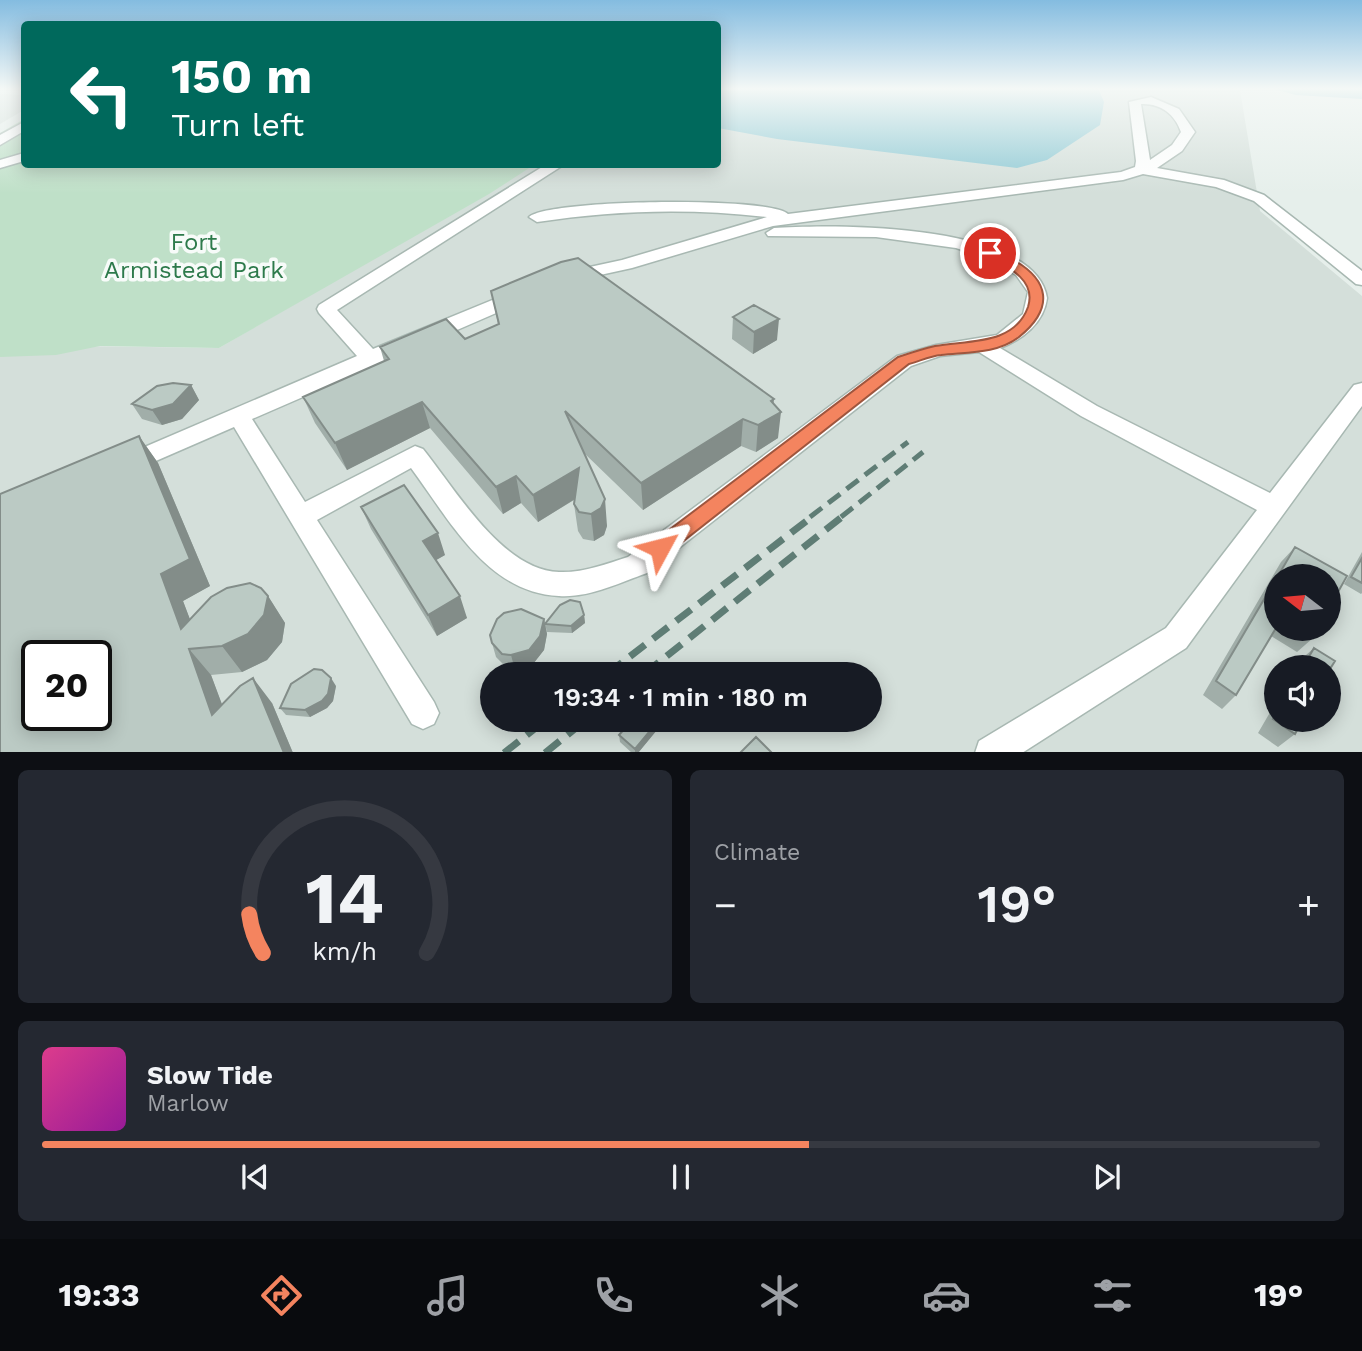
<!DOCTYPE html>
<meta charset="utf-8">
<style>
body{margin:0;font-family:"Work Sans",sans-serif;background:#242831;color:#f1f3f6;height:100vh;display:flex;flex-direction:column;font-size:26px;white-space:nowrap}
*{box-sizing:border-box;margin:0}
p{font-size:23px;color:#9ea1a6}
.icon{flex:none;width:38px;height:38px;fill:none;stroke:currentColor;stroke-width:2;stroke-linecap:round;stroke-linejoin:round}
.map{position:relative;height:752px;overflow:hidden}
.details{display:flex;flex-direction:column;gap:18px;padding:18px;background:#0d0f14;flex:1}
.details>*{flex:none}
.guide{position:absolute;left:21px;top:21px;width:700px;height:147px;border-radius:7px;box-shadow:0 4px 18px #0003;background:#00695c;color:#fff;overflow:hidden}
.needle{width:46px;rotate:286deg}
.tools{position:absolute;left:1264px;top:564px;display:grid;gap:14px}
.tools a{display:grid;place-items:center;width:77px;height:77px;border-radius:50%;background:#171b24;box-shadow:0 4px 18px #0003;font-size:35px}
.speed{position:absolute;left:21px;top:640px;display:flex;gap:14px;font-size:35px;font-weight:700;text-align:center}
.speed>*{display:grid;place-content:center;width:91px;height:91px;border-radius:50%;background:#171b24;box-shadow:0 4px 18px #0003;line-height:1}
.speed .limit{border:4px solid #111;border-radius:10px;background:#fff;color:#111}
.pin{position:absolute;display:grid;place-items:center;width:60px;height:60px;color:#fff;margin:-30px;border:4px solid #fff;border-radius:50%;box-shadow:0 2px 7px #0007}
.me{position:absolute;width:77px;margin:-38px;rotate:52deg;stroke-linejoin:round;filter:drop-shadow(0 0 5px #0008)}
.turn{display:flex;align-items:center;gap:24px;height:147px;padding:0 35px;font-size:32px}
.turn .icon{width:91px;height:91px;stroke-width:2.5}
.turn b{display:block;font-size:49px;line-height:60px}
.big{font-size:52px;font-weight:600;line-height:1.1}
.details .widget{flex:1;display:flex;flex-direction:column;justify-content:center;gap:10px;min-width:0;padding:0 24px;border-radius:10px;background:#242831}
.details .dial{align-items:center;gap:0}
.dial svg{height:182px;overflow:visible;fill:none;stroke:#363941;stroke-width:7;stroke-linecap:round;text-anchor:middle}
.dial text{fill:#f1f3f6;stroke:none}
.song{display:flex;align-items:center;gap:21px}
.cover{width:84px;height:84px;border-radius:10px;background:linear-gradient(135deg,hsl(330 70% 55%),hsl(300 70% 35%))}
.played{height:7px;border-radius:4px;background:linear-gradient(90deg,#f4845f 60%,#363941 60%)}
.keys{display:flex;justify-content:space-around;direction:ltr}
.heat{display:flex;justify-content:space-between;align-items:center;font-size:38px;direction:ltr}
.details .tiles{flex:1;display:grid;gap:18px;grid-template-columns:1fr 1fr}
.widget:last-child{grid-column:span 2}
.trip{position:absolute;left:480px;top:662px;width:402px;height:70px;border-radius:35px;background:#171b24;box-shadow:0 4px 18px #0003;font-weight:600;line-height:70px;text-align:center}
.dock{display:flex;height:112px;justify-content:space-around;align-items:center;background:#090b0e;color:#9ea1a6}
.dock .icon{width:49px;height:49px}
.dock .current{color:#f4845f}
.dock b{font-size:32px;color:#f1f3f6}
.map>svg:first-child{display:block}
.built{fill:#d4dfda;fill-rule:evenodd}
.green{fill:#bfe0c8}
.water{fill:#8ec9d4}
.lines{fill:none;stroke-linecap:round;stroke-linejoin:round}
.minor-casing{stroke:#a8b8b2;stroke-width:3}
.minor{fill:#fff;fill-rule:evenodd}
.rail-far1{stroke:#5f7d75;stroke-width:5;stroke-dasharray:15 8;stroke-linecap:butt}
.rail{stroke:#5f7d75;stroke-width:7;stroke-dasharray:19 10;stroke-linecap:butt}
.wall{fill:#a1aea9}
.shaded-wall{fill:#838d89}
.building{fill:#bbcac4;stroke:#838d89;stroke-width:2;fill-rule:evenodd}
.route{fill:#f4845f;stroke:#9f563e;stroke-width:2}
.labels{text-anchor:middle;stroke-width:7;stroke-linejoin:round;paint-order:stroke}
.park-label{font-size:24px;fill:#2d7a4b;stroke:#f7fbf9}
</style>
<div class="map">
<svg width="1362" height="753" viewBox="0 0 1362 753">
<rect width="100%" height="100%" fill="#e6efeb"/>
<path class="built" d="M718 88 1240 90 1260 211 1362 296V752H0V345L219 348 534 165 718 164ZM1276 576H1328V628H1276ZM37 656H96V716H37ZM1276 667H1328V719H1276ZM492 674H870V719H492Z
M0 94 24 95V110L0 124Z"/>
<path class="green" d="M24 119V164L534 165 489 194 219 348 100 346 56 355 0 357V133Z"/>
<path class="water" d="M1098 88 1104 102 1100 125 1047 160 1017 168 777 139 718 128 719 88Z
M1270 88H1362V99L1296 95Z"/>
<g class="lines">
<defs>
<path id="minor" d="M1151 97 1179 109 1195 132 1182 151 1157 168 1224 180 1264 195 1362 271V285L1356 284 1254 201 1216 187 1143 174 1123 180 773 226 632 268 568 282 559 277 562 273 622 260 767 217C690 208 614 210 537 222L529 217C547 199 771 196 788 214L1121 172 1135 167 1136 161 1129 102ZM1141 104C1160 103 1175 114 1181 132L1172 145 1150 160Z
M24 122V131L0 145V135Z
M24 153V161L0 168V160Z
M547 164H565L337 310 373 349 512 292H526L528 296 526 300 252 419 305 502 415 446 423 449C456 490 502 570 559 572 583 573 606 564 628 557L897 356 936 345 997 335 1023 314 1028 292 1016 275 989 259 956 248 876 237 768 236 766 233 774 228C831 224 1035 222 1047 298 1044 323 1022 340 1000 348L1097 406 1270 493 1354 385 1362 383V406L1186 648 1022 753H975L979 741 1166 628 1257 510 1081 416 979 352 940 356 911 366 647 573C619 583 589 598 559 596 487 593 449 519 411 468L317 520 434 702 439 713 434 724 423 729 412 724 234 427 135 470 127 473 119 470 115 464 119 458 357 356 319 313 317 309 319 305Z"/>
</defs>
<use href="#minor" class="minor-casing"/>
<use href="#minor" class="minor"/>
<path class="rail-far1" d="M810 517 908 442
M841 517 923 452"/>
<path class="rail" d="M607 674 813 516
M644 674 843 516
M504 753 547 719
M545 753 587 719"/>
</g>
<path class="wall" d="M491 291 774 405 778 438 756 452 741 446 643 510 583 452 607 526 604 535 594 541 583 539 578 531 574 504V500L538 522 521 503 503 514 430 428 347 470 315 423 303 397 384 361 380 347 465 339 498 324Z
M733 317 777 340 753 354 732 339Z
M191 385 199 400 182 419 162 425 142 419 132 404Z
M139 436 158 463 210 586 183 601 190 620 268 596 285 623 282 642 267 660 242 672 211 675 222 705 272 703 293 753H0Z
M361 507 445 555 436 560 467 618 437 636 371 529Z
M1295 547 1328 576H1276V628H1318L1313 638 1297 652 1271 636 1236 695 1222 709 1203 695 1281 562Z
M1362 552V593L1361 594 1344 584Z
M584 615 585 623 572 633 547 632 545 624Z
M544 619 547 634 544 650 533 664 515 670 507 668 496 657 492 643Z
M1314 648 1328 667H1296L1298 662Z
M336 686 333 701 327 708 310 717 286 715 280 708Z
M1276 702V719L1295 734 1278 747 1258 733Z
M666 719 638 753H632L620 742 619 735Z"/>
<path class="shaded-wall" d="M779 319 777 340 753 354 754 332Z
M191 385 199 400 182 419 162 425 152 410Z
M774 399 772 417 781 412 778 438 756 452 758 425 771 401Z
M422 402 430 428 347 470 335 443Z
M743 419 741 446 643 510 641 483Z
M139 436 158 463 210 586 183 601 201 648 181 629 161 574Z
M579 468 583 494 538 522 533 495Z
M516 476 521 503 503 514 496 487Z
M605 499 607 526 604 535 594 541 591 514Z
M438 533 445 555 431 563 423 541Z
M268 596 285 623 282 642 267 660 242 672 222 646Z
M460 596 467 618 437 636 428 615Z
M584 615 585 623 572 633 571 626Z
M544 619 547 634 544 650 533 664 515 670 511 655Z
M189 649 211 675 235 739 212 715Z
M253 678 272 703 293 753H284Z
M331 678 336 686 333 701 327 708 310 717 305 710Z
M660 719H666L638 753H635V749Z"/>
<path class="building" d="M578 258 774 399 771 401 781 412 758 425 743 419 641 483 565 411 605 499 601 508 591 514 579 512 574 504 579 468 533 495 516 476 496 487 422 402 335 443 303 397 389 359 380 347 446 319 465 339 499 324 491 291 561 262Z
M754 305 779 319 754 332 733 317Z
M173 383 191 385 173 404 152 410 132 404 157 386Z
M139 436 190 559 161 574 181 629 211 597 227 588 250 583 261 588 268 596 264 615 248 634 222 646 189 649 212 715 240 686 253 678 284 753H0V494ZM37 656H96V716H37Z
M404 485 438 533 423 541 460 596 428 615 361 507Z
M1295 547 1347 576 1328 610V576H1278Z
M1362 558V583L1351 577Z
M1276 579V628L1236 695 1216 681Z
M570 600 580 602 584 615 571 626 545 624 560 605Z
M521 609 544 619 540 636 529 650 511 655 502 654 492 643 490 635 497 619 504 613Z
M1297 628H1318L1313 638Z
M1314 648 1335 661 1328 672V667H1303Z
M314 669 322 670 331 678 328 694 322 701 305 710 280 708 291 684Z
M1276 715V719H1303L1295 734 1273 719Z
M633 719H660L635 749 619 735Z
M756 737 772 753H740Z"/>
<linearGradient id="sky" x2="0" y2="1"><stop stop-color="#84bce0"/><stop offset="0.46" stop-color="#f4f8f6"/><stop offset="1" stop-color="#f4f8f6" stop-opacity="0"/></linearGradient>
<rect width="1362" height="193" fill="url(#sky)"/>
<path class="route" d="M985 250C995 248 1002 254 1010 258 1050 279 1055 308 1019 337 997 354 967 352 941 355 930 356 920 361 909 364L667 554 660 556 653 554 650 548 653 542 898 357C910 353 922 349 935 346 967 340 1014 346 1028 307 1037 279 1006 266 985 255Z"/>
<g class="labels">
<g class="park-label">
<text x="194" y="250">Fort<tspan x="194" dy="28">Armistead Park</tspan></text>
</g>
</g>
</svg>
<div class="tools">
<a><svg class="needle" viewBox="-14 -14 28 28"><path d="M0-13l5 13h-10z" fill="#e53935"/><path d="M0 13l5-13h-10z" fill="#9ea1a6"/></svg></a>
<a><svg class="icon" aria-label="sound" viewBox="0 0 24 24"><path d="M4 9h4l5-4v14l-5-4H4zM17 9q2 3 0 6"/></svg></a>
</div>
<div class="speed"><div class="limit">20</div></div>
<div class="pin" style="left:990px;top:253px;background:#d93025"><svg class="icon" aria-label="arrive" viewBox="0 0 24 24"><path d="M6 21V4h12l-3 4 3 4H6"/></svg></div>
<svg class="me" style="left:660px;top:548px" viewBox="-20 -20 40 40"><path d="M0-17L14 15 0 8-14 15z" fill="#f4845f" stroke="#fff" stroke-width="4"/></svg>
<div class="trip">19:34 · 1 min · 180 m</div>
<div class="guide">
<div class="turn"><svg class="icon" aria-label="left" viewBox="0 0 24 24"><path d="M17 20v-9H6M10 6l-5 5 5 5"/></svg><div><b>150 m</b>Turn left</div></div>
</div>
</div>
<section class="details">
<div class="tiles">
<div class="widget dial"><svg viewBox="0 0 100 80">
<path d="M14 69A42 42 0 1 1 86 69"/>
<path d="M14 69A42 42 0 0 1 8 52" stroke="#f4845f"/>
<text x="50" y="56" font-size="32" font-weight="700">14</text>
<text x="50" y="72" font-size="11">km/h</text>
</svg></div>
<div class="widget"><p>Climate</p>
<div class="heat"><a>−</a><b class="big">19°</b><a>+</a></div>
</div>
<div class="widget">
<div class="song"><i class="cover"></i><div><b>Slow Tide</b><p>Marlow</p></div></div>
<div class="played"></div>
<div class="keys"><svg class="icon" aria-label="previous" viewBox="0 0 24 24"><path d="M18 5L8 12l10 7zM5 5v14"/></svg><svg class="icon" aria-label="pause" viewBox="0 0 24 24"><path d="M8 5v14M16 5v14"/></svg><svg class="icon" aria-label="next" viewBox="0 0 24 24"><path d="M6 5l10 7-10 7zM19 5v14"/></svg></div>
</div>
</div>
</section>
<nav class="dock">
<b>19:33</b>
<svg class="icon current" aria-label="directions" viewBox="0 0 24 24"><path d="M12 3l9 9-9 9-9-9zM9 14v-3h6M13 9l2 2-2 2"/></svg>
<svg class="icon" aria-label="music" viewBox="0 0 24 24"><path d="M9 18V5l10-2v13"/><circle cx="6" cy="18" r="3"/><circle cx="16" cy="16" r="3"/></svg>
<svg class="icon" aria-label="phone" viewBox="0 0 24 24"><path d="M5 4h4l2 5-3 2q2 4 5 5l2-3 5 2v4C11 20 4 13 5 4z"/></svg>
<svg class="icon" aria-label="climate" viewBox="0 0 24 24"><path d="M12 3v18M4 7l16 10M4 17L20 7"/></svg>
<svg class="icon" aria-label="car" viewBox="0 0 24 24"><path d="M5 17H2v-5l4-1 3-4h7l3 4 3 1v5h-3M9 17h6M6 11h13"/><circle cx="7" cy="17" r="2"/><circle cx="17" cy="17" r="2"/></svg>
<svg class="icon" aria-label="filters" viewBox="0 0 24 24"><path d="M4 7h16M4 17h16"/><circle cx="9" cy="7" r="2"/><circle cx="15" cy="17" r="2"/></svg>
<b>19°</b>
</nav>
